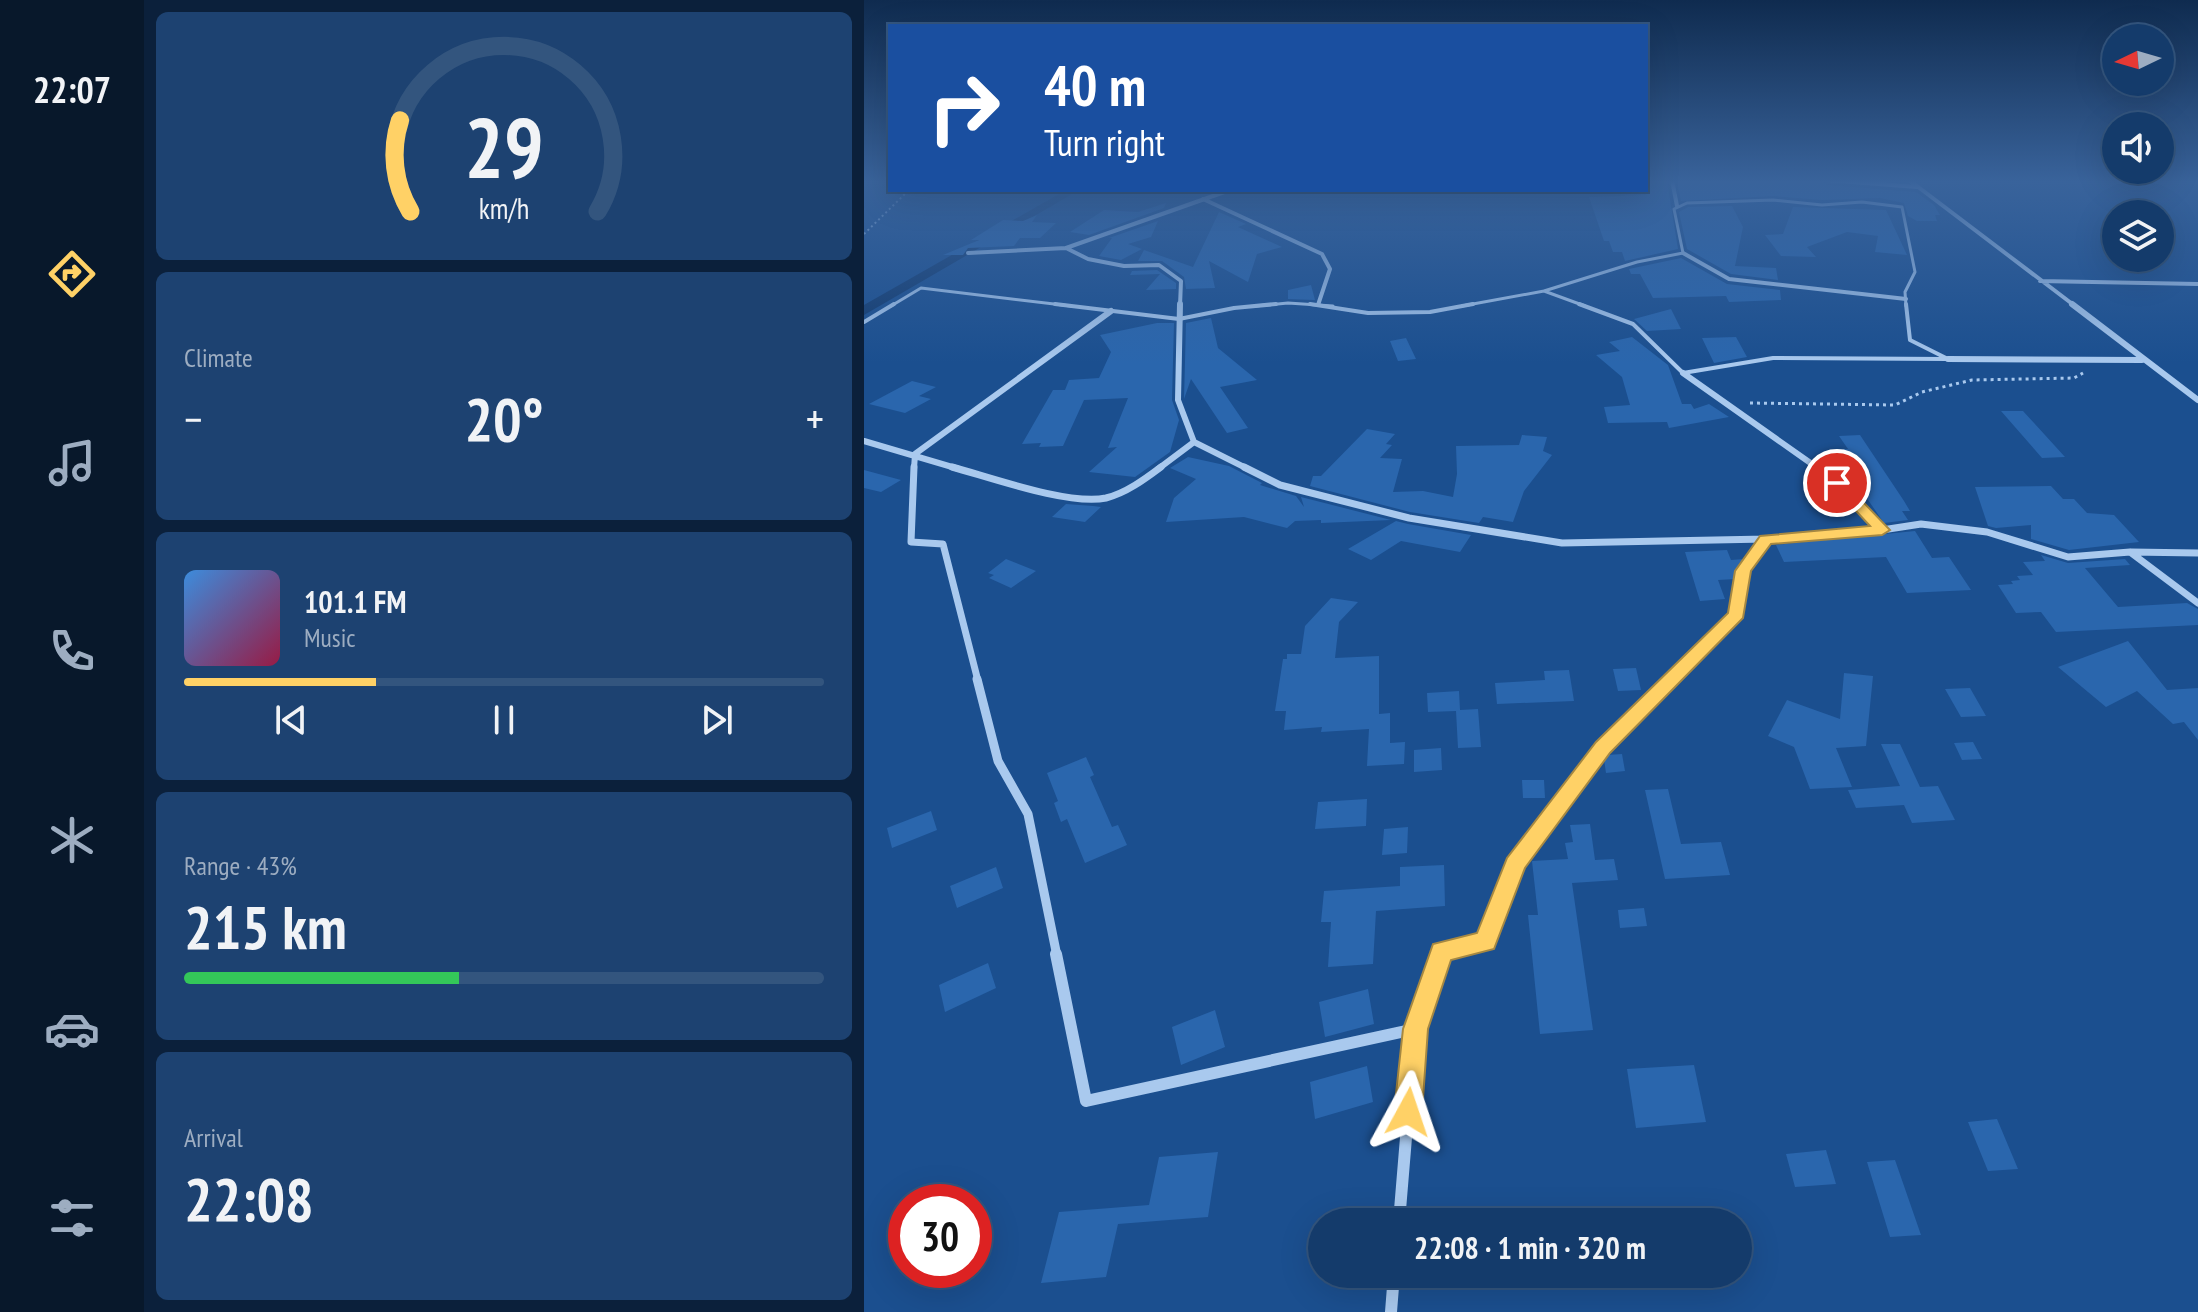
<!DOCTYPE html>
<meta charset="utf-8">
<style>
body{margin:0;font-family:"PT Sans Narrow",sans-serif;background:#1d4271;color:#f1f3f6;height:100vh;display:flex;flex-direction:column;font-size:30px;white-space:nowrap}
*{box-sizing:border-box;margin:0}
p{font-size:26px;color:#9dadc1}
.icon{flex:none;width:44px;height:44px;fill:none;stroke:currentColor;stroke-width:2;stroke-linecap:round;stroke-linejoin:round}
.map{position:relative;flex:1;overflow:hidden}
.side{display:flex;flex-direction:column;gap:12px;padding:12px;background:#0b203b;width:720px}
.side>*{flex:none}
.guide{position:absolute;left:24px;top:24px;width:760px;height:168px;border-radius:0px;box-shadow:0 8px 32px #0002,0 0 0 2px #33557e;background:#1a4fa0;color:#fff;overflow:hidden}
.needle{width:52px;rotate:265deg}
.fabs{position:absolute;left:1238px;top:24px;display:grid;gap:16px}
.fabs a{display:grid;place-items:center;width:72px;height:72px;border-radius:50%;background:#143b6b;box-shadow:0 8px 32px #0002,0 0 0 2px #33557e;font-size:40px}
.speed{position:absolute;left:24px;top:1184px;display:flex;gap:16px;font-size:40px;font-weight:700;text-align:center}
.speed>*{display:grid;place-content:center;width:104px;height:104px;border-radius:50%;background:#143b6b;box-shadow:0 8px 32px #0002,0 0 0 2px #33557e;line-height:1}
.speed .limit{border:12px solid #d22;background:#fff;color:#111}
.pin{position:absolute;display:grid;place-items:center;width:68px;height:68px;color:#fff;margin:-34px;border:4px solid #fff;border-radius:50%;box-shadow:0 2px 8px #0007}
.me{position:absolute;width:88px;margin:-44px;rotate:5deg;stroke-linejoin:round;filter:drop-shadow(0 0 6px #0008)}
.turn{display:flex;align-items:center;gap:28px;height:168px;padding:0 24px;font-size:36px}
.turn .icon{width:104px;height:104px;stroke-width:2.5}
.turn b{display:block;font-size:56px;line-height:68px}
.big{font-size:60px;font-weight:600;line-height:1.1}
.side .widget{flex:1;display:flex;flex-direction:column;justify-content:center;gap:12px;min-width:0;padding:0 28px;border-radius:12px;background:#1d4271}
.side .dial{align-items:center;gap:0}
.dial svg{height:208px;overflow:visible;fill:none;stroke:#33557e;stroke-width:7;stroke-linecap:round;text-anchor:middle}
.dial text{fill:#f1f3f6;stroke:none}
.song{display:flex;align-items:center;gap:24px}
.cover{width:96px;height:96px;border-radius:12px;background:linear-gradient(135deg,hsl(210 70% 55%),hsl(340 70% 35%))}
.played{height:8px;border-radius:4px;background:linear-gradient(90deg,#ffd166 30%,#33557e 30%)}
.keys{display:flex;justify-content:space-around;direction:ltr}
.heat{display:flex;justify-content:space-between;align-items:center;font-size:44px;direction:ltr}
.charge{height:12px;border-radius:6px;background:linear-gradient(90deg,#34c759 43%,#33557e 0)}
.trip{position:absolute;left:444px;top:1208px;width:444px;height:80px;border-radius:40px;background:#143b6b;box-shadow:0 8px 32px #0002,0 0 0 2px #33557e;font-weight:600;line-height:80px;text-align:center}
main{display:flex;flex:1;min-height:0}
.tab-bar{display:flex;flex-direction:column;width:144px;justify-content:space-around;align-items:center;background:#08182b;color:#9dadc1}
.tab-bar .icon{width:56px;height:56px}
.tab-bar .selected{color:#ffd166}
.tab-bar b{font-size:36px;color:#f1f3f6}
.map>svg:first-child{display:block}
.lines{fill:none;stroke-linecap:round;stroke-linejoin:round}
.canal{fill:#123a6d;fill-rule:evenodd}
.building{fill:#2a66ad}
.path-far1{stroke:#a9c9ee;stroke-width:2;stroke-dasharray:2 3;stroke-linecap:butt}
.path{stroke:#a9c9ee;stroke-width:3;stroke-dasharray:3 4;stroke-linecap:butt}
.lane-far1{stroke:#a9c9ee;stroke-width:3}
.lane{stroke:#a9c9ee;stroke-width:4}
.street-far4{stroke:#a9c9ee;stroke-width:4}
.street-far3{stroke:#a9c9ee;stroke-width:6}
.street-far2{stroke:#a9c9ee;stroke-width:7}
.street-far1{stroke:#a9c9ee;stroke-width:9}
.street{stroke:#a9c9ee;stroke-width:12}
.route{fill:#ffd166;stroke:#a68842;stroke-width:2}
</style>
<main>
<nav class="tab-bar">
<b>22:07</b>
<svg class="icon selected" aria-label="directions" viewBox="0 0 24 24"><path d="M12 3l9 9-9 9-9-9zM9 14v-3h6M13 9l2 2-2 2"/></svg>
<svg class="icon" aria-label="music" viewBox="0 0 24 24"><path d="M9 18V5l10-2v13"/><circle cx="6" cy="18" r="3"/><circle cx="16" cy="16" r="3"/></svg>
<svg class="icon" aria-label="phone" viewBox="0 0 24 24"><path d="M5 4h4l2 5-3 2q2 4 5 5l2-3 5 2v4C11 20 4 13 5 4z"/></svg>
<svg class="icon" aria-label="climate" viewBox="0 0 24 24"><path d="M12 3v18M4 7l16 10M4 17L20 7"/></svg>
<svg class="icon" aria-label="car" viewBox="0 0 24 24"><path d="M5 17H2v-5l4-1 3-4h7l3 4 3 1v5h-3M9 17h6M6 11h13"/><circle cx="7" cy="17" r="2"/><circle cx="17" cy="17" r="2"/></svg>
<svg class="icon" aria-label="filters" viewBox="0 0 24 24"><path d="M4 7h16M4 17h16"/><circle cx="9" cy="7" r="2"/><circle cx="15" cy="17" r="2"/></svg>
</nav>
<section class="side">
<div class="widget dial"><svg viewBox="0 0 100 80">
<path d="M14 69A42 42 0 1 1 86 69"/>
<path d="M14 69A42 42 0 0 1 10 34" stroke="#ffd166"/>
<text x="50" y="56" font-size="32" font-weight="700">29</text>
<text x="50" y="72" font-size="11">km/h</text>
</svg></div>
<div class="widget"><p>Climate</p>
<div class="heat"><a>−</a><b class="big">20°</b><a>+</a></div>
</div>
<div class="widget">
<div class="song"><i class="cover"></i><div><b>101.1 FM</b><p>Music</p></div></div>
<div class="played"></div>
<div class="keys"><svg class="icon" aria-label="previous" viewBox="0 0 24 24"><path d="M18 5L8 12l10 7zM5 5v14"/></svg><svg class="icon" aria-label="pause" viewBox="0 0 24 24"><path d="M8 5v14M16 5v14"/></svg><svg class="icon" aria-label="next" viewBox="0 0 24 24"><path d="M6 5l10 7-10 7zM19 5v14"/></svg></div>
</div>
<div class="widget"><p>Range · 43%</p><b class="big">215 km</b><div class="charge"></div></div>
<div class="widget"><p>Arrival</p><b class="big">22:08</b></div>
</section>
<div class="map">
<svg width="1334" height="1312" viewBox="0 0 1334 1312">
<rect width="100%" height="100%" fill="#1b4f8f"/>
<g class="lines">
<path class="canal" d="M202 190H215L0 315V305Z"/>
</g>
<path class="building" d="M821 180 958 181 963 185 1052 192 1070 205 1076 215H1071L1073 221H1053L1044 216 1040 203 1016 198 958 200 909 196 817 201 813 181Z
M800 181H803L814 249 761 261 758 252H749L745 241H740L725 197 782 195V182Z
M302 203 300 208 225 235 206 232 240 210 274 212Z
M868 206 879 227 871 266 912 268 914 280 867 274 823 249 815 212 824 207Z
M929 207 1022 210 1043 255 1011 252 1014 236 983 232 943 247 952 257 917 256 901 235 919 234Z
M355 212 382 224 374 227 418 247 393 254 384 282 345 261 351 288 322 289 320 277 298 261H274L280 250 329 267Z
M173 215 168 222 192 223 176 238H156L150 246 104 248 99 255H79L115 240H107L139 220 159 221Z
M294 221 287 237 264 244 278 249 257 260 235 256 248 238H245Z
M817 258 863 284 916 290 917 300 865 302 862 296 789 298 776 274H767L765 269Z
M293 270 312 283V289L282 290 296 274 266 275 268 271Z
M447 285 451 300 424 299V290Z
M807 309 817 329 783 331 770 319Z
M347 318 354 348 393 380 356 387 384 428 363 433 327 379 320 399 322 323Z
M293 323H310L308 400 315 420 306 452 271 477 225 472 253 447 244 448 264 398 220 400 199 446 175 447 177 443 158 444 189 390H201L205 380 235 378 247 352 236 335Z
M768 337 804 365 818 404H827L830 409 845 404 865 417 805 428 803 422 744 423 740 407 766 405 758 377 732 355 756 351 745 342Z
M872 337 883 357 850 363 838 338Z
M542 338 552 359 534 361 526 341Z
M48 381 72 387 55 396 67 399 41 413 5 404Z
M1137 411H1159L1201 457 1178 458Z
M503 429 531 434 522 444 528 445 516 458 538 459 529 492 559 491 589 497 593 474 592 446 655 445 658 435 683 437 679 451 688 455 660 491 649 522 619 517 615 523 546 512 446 486 449 476H457Z
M996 435 1040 501 1046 511H1038L1044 520 1020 523 984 471H990L979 449H984L975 436Z
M324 457 365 466 398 483 396 485 432 496 440 507 437 497 527 520 457 523V520L431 521 423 528 380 517 302 522 310 498 332 479 306 468Z
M0 470 37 480 17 492 0 488Z
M1187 486 1199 499H1210L1223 513 1250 515 1275 542 1205 550 1167 539V525L1132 528 1124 526 1111 487Z
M202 504 229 506 237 507 221 522 188 517Z
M532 521 544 524 607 535 596 552 537 541 507 560 484 549Z
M1051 531 1068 558 1085 557 1107 590 1043 593 1022 557 920 562 912 545Z
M863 550 867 560 880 559 871 579 854 580 861 599 836 601 821 552Z
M1177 555 1204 563 1261 559 1266 565 1221 568 1254 607 1323 603 1334 609V625L1192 632 1177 612 1152 613 1134 585 1149 584 1147 581 1156 580 1153 576 1169 575 1159 562 1181 561Z
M142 559 172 571 147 588 125 578 130 575 124 573Z
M467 598 494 602 475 622 471 658 515 656V714L526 713V743L541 742 540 764 503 766 505 729 457 732 458 727 420 730 422 711H411L419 659H423V654H437L441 626Z
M1264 641 1303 690 1334 688V740L1320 722 1309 724 1273 691 1242 707 1194 667Z
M772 668 777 690 754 691 749 669Z
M705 670 710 701 633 704 631 683 681 680 680 671Z
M980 673 1009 676 1002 746 972 748 988 787 946 789 930 747 904 736 923 700 976 719Z
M1106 688 1122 716 1097 717 1081 689Z
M595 691 596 710 614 709 617 747 594 748 592 711 564 712 563 693Z
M1109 742 1118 759 1098 760 1090 743Z
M1017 744H1036L1056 787 1074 786 1091 820 1048 823 1040 805 992 808 984 790 1036 786Z
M577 748 578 770 550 772V750Z
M758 754 761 771 742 773 740 759 743 755Z
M222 757 230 775 226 777 248 827 254 825 263 845 221 863 203 819 197 822 190 803 194 801 183 773Z
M658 780H680L681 798H659Z
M804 789 817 844 857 842 866 875 801 879 781 790Z
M503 799 502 826 451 829 454 802Z
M67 811 73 830 28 848 23 828Z
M726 824 731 860 750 859 754 880 708 883 729 1030 676 1034 664 915H674L668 861 704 859 701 843 709 842 706 825Z
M544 827 543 853 518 855 520 829Z
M580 865 581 906 512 911 509 964 464 967 467 922H457L460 891 536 886V867Z
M132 867 139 888 93 908 86 886Z
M780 908 783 926 756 928 754 910Z
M124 963 132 988 81 1012 75 985Z
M504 989 510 1024 461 1037 455 1002Z
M351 1010 361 1047 317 1065 308 1027Z
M830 1065 842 1122 772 1128 763 1069Z
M503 1066 509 1102 451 1119 446 1082Z
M1133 1119 1154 1169 1124 1171 1104 1122Z
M962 1150 972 1184 931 1187 922 1154Z
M354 1152 344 1217 254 1224 242 1277 177 1283 195 1212 285 1205 295 1157Z
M1031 1160 1057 1235 1026 1237 1003 1162Z"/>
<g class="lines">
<path class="path-far1" d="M0 234 45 190"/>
<path class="path" d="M886 403 1031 405 1058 392 1108 380 1210 378 1219 373"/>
<path class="lane-far1" d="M680 291 721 306
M680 291 773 262 819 253 810 209 823 203 909 200 958 205 998 202 1038 207 1051 272 1041 292 1042 306
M27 306 57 288 207 306
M391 306 424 303 469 306
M598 306 680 291"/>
<path class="lane" d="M191 304 315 319 370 308 412 304
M446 304 504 313 566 312 609 304
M715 304 769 324 819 373 909 358 1084 359 1046 340 1042 304
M0 322 30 304"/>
<path class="street-far4" d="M808 180 813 206
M963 180 1053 187
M1045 180 1211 306
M339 199 458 254 466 269 454 305
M202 248 366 190
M104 253 202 248 224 259 260 266 295 265 317 281 316 306
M819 253 865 279 1042 299
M1176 281 1334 284"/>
<path class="street-far3" d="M1208 304 1334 400
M1084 359 1278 360
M819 373 955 469
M0 441 95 469
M330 442 384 469
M50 469 51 454 247 311
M294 469 330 442 314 400 316 304"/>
<path class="street-far2" d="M50 467 47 542 79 544 114 681
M88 467C125 477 206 506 242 498 262 493 281 479 297 467
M380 467 416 485 545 518 698 543 902 539
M953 467 973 483 1018 530 1057 524 1123 532 1204 557 1266 552 1334 603
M1267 552 1334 553
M806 681 873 614 879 571 902 539 1018 530"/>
<path class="street-far1" d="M113 679 134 761 164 814 193 956
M577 956 578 952 621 942 651 864 739 748 808 679"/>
<path class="street" d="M192 954 222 1101 551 1029 535 1222
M551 1029 577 954
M527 1312 530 1274"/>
</g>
<linearGradient id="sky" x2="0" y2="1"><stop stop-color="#0f2b4f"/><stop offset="0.5" stop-color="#39639b"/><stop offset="1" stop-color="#39639b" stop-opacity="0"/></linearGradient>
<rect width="1334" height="363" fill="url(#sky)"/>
<path class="route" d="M973 479 978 480 1026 530 1018 535 907 544 887 571 879 618 746 753 661 868 630 949 587 960 564 1029 558 1112 554 1121 544 1125 534 1121 530 1112 539 1029 569 944 613 933 643 858 732 742 864 613 871 571 896 536 1006 526 966 483Z"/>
</svg>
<div class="fabs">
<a><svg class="needle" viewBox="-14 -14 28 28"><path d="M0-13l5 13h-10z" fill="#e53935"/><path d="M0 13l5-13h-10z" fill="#9dadc1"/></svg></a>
<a><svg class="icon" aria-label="sound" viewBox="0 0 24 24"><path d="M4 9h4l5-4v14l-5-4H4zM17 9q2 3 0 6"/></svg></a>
<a><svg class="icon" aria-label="layers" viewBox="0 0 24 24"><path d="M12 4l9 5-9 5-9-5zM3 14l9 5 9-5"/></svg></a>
</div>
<div class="speed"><div class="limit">30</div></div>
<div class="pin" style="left:973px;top:483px;background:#d93025"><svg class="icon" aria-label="arrive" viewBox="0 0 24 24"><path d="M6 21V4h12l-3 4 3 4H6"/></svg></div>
<svg class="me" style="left:544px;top:1112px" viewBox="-20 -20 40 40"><path d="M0-17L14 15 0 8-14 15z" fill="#ffd166" stroke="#fff" stroke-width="4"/></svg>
<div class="trip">22:08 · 1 min · 320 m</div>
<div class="guide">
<div class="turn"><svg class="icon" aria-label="right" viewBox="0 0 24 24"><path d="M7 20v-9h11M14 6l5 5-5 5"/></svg><div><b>40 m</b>Turn right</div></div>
</div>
</div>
</main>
